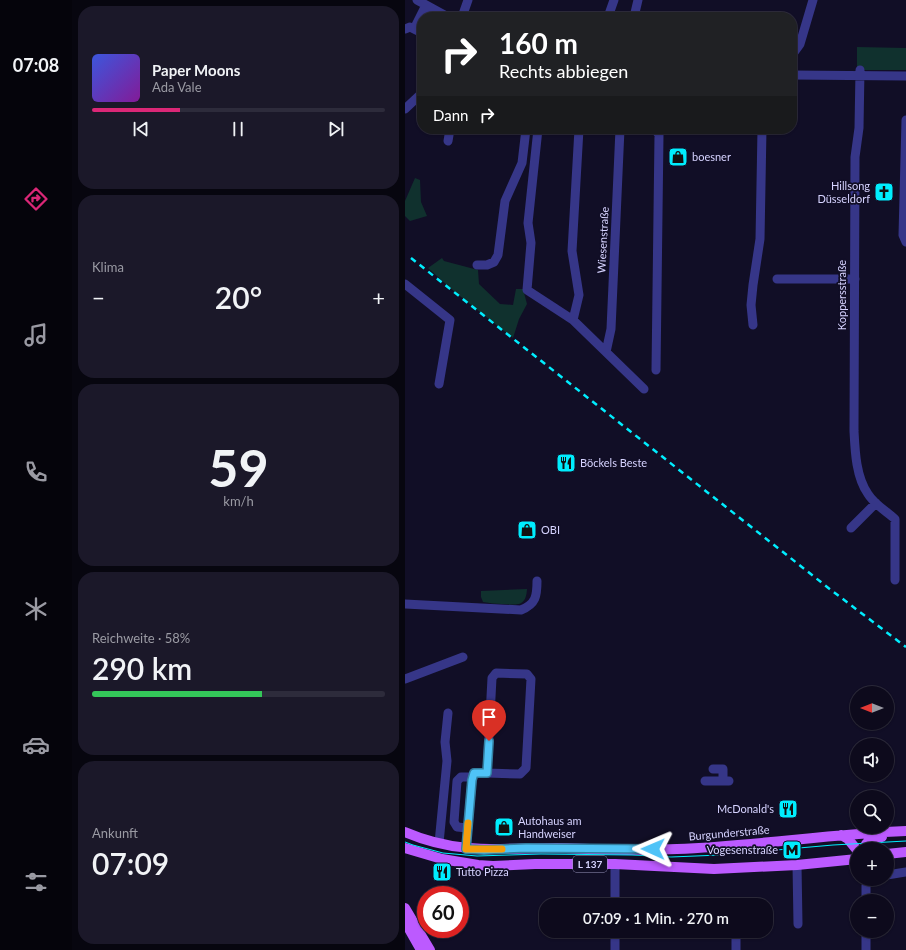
<!DOCTYPE html>
<html lang="de">
<meta charset="utf-8">
<style>
body{margin:0;font-family:Lato,sans-serif;background:#1b1829;color:#f1f3f6;height:100vh;display:flex;flex-direction:column;font-size:15px;white-space:nowrap}
*{box-sizing:border-box;margin:0}
p{font-size:13px;color:#9a9aa3}
.icon{flex:none;width:22px;height:22px;fill:none;stroke:currentColor;stroke-width:2;stroke-linecap:round;stroke-linejoin:round}
.map{position:relative;flex:1;overflow:hidden}
.side{display:flex;flex-direction:column;gap:6px;padding:6px;background:#07060f;width:333px}
.side>*{flex:none}
.top-card{position:absolute;left:12px;top:12px;width:380px;height:122px;border-radius:16px;box-shadow:0 1px 3px #0004,0 0 0 1px #2d2b3b;background:#202124;color:#fff;overflow:hidden}
.needle{width:26px;rotate:270deg}
.buttons{position:absolute;left:445px;top:686px;display:grid;gap:8px}
.buttons a{display:grid;place-items:center;width:44px;height:44px;border-radius:50%;background:#0d0a1c;box-shadow:0 1px 3px #0004,0 0 0 1px #2d2b3b;font-size:20px}
.speed{position:absolute;left:12px;top:886px;display:flex;gap:8px;font-size:20px;font-weight:700;text-align:center}
.speed>*{display:grid;place-content:center;width:52px;height:52px;border-radius:50%;background:#0d0a1c;box-shadow:0 1px 3px #0004,0 0 0 1px #2d2b3b;line-height:1}
.speed .limit{border:6px solid #d22;background:#fff;color:#111}
.pin{position:absolute;display:grid;place-items:center;width:34px;height:34px;color:#fff;margin:-41px -17px;border-radius:50% 50% 50% 0;rotate:-45deg;box-shadow:0 0 4px #0007}
.pin .icon{rotate:45deg}
.me{position:absolute;width:44px;margin:-22px;rotate:271deg;stroke-linejoin:round;filter:drop-shadow(0 0 3px #0008)}
.turn{display:flex;align-items:center;gap:14px;height:84px;padding:0 16px;font-size:18px}
.turn .icon{width:52px;height:52px;stroke-width:2.5}
.turn b{display:block;font-size:28px;line-height:34px}
.then{display:flex;align-items:center;height:38px;padding:0 16px;background:#0003;gap:8px;font-size:15px}
.big{font-size:30px;font-weight:600;line-height:1.1}
.side .card{flex:1;display:flex;flex-direction:column;justify-content:center;gap:6px;min-width:0;padding:0 14px;border-radius:16px;background:#1b1829}
.side .dial{align-items:center;gap:0}
.dial b{font-size:52px;line-height:1}
.song{display:flex;align-items:center;gap:12px}
.cover{width:48px;height:48px;border-radius:6px;background:linear-gradient(135deg,hsl(230 70% 55%),hsl(290 70% 35%))}
.played{height:4px;border-radius:2px;background:linear-gradient(90deg,#db2777 30%,#2d2b3b 30%)}
.keys{display:flex;justify-content:space-around;direction:ltr}
.heat{display:flex;justify-content:space-between;align-items:center;font-size:22px;direction:ltr}
.charge{height:6px;border-radius:3px;background:linear-gradient(90deg,#34c759 58%,#2d2b3b 0)}
.trip{position:absolute;left:134px;top:898px;width:234px;height:40px;border-radius:16px;background:#0d0a1c;box-shadow:0 1px 3px #0004,0 0 0 1px #2d2b3b;font-weight:600;line-height:40px;text-align:center}
main{display:flex;flex:1;min-height:0}
.dock{display:flex;flex-direction:column;width:72px;justify-content:space-around;align-items:center;background:#05040b;color:#9a9aa3}
.dock .icon{width:28px;height:28px}
.dock .active{color:#db2777}
.dock b{font-size:18px;color:#f1f3f6}
.map>svg:first-child{display:block}
.green{fill:#10312e}
.lines{fill:none;stroke-linecap:round;stroke-linejoin:round}
.minor{stroke:#363688;stroke-width:9}
.major{stroke:#bc5aff;stroke-width:10}
.tram{stroke:#00edfe;stroke-width:1}
.rail{stroke:#00edfe;stroke-width:2.5;stroke-dasharray:6 5;stroke-linecap:butt}
.route-casing{stroke:#337fa1;stroke-width:10}
.route{stroke:#4fc3f7;stroke-width:7}
.slow{stroke:#f59e0b;stroke-width:7}
.labels{text-anchor:middle;stroke-width:3.5;stroke-linejoin:round;paint-order:stroke}
.shield{fill:#110e26;stroke:#9b98be;stroke-width:1}
.shield-label{font-size:10px;font-weight:bold;fill:#d6d3ff}
.poi-label{font-size:11px;fill:#d6d3ff;stroke:#110e26;text-anchor:start}
.street-label{font-size:11px;fill:#d6d3ff;stroke:#110e26}
</style>
<main>
<nav class="dock">
<b>07:08</b>
<svg class="icon active" aria-label="directions" viewBox="0 0 24 24"><path d="M12 3l9 9-9 9-9-9zM9 14v-3h6M13 9l2 2-2 2"/></svg>
<svg class="icon" aria-label="music" viewBox="0 0 24 24"><path d="M9 18V5l10-2v13"/><circle cx="6" cy="18" r="3"/><circle cx="16" cy="16" r="3"/></svg>
<svg class="icon" aria-label="phone" viewBox="0 0 24 24"><path d="M5 4h4l2 5-3 2q2 4 5 5l2-3 5 2v4C11 20 4 13 5 4z"/></svg>
<svg class="icon" aria-label="climate" viewBox="0 0 24 24"><path d="M12 3v18M4 7l16 10M4 17L20 7"/></svg>
<svg class="icon" aria-label="car" viewBox="0 0 24 24"><path d="M5 17H2v-5l4-1 3-4h7l3 4 3 1v5h-3M9 17h6M6 11h13"/><circle cx="7" cy="17" r="2"/><circle cx="17" cy="17" r="2"/></svg>
<svg class="icon" aria-label="filters" viewBox="0 0 24 24"><path d="M4 7h16M4 17h16"/><circle cx="9" cy="7" r="2"/><circle cx="15" cy="17" r="2"/></svg>
</nav>
<section class="side">
<div class="card">
<div class="song"><i class="cover"></i><div><b>Paper Moons</b><p>Ada Vale</p></div></div>
<div class="played"></div>
<div class="keys"><svg class="icon" aria-label="previous" viewBox="0 0 24 24"><path d="M18 5L8 12l10 7zM5 5v14"/></svg><svg class="icon" aria-label="pause" viewBox="0 0 24 24"><path d="M8 5v14M16 5v14"/></svg><svg class="icon" aria-label="next" viewBox="0 0 24 24"><path d="M6 5l10 7-10 7zM19 5v14"/></svg></div>
</div>
<div class="card"><p>Klima</p>
<div class="heat"><a>−</a><b class="big">20°</b><a>+</a></div>
</div>
<div class="card dial"><b>59</b><p>km/h</p></div>
<div class="card"><p>Reichweite · 58%</p><b class="big">290 km</b><div class="charge"></div></div>
<div class="card"><p>Ankunft</p><b class="big">07:09</b></div>
</section>
<div class="map">
<svg width="501" height="950" viewBox="0 0 501 950">
<rect width="100%" height="100%" fill="#110e26"/>
<path class="green" d="M452 47 501 48V70H452Z
M10 178 15 180 16 202 22 216 5 221 0 216V201Z
M37 258 39 261 73 270 74 284 95 304 108 305 111 289H118L122 304 114 319 108 338 51 293 23 268Z
M122 589C121 607 112 605 97 604 91 604 85 603 78 602L76 597V591Z"/>
<g class="lines">
<path class="minor" d="M12 0 43 17
M57 17 63 0
M203 17 209 0
M229 17 233 0
M0 29 5 27 17 33
M9 29 21 5
M387 55 395 44 408 0
M455 70 454 128 450 157 449 431C450 451 451 477 463 494 469 504 481 511 490 519V580
M387 75 501 76
M0 109 17 93
M501 120 498 235 501 242
M133 129 123 223 126 243 122 290 168 320
M174 129 167 251 174 295 168 320 239 389
M250 129 254 135 251 370
M43 141 45 129
M72 265H82L89 262 93 255 100 201 117 163 121 129
M372 279H450
M0 284 45 320 34 384
M348 325 346 305 348 285 355 239 357 129
M201 352 206 329 215 129
M446 528 471 503
M0 604 116 610C131 604 132 596 132 581
M0 679 58 657
M308 769H318V781
M300 781H324
M63 828 52 827 49 822 52 781 56 777H65L67 780
M34 843 42 761 40 742 43 713
M61 849 67 780 69 773H82L87 678 91 673 122 674 126 679 121 768 115 774 82 773
M392 865 393 924
M482 875 501 872
M461 901V886L464 879
M210 905V864
M331 931V950
M210 950V931
M461 950V931"/>
<path class="major" d="M0 832C53 855 96 848 151 848 192 849 232 851 272 849 349 846 425 834 501 831
M436 835 443 839 452 850
M0 848 37 859 73 865 88 866 130 864H210L309 869 392 865 452 859
M459 849C461 840 468 838 477 837
M482 854 501 852
M0 908 25 950
M0 922 16 950"/>
<path class="tram" d="M0 842 8 845 38 853 72 856 136 854 227 855 266 857 315 855 428 845 501 841"/>
<path class="rail" d="M6 258 426 590 501 647"/>
</g>
<g class="lines">
<defs>
<path id="route" d="M84 741 82 773H69L67 780 61 849 79 850 121 848 248 849"/>
</defs>
<use href="#route" class="route-casing"/>
<use href="#route" class="route"/>
<path class="slow" d="M63 823 61 849H97"/>
</g>
<defs>
<symbol id="shop-square" viewBox="-11 -11 22 22"><rect x="-9" y="-9" width="18" height="18" rx="4" fill="#00edfe" stroke="#110e26"/><path d="M-5-2.5h2.3a2.7 3.5 0 0 1 5.4 0H5L5.5 6h-11ZM-1.5-2.5h3a1.5 2.3 0 0 0-3 0Z" fill="#111"/></symbol>
<symbol id="church-square" viewBox="-11 -11 22 22"><rect x="-9" y="-9" width="18" height="18" rx="4" fill="#00edfe" stroke="#110e26"/><path d="M-1.2-6h2.4v3.5h3.3v2.4h-3.3V6h-2.4V-.1h-3.3v-2.4h3.3Z" fill="#111"/></symbol>
<symbol id="restaurant-square" viewBox="-11 -11 22 22"><rect x="-9" y="-9" width="18" height="18" rx="4" fill="#00edfe" stroke="#110e26"/><path d="M-5-6h1v4h1v-4h1v4h1v-4h1v5L-1.5 .5V6h-2V.5L-5-1ZM5-6V6H3V1.5H1.5Q1.5-4 5-6Z" fill="#111"/></symbol>
<symbol id="metro-square" viewBox="-11 -11 22 22"><rect x="-9" y="-9" width="18" height="18" rx="4" fill="#00edfe" stroke="#110e26"/><path d="M-5.5 5V-5H-3L0 0L3-5H5.5V5H3V-.5L0 4L-3-.5V5Z" fill="#111"/></symbol>
</defs>
<g fill-rule="evenodd">
<use href="#shop-square" x="262" y="146" width="22" height="22"/>
<use href="#church-square" x="468" y="181" width="22" height="22"/>
<use href="#restaurant-square" x="150" y="452" width="22" height="22"/>
<use href="#shop-square" x="111" y="519" width="22" height="22"/>
<use href="#restaurant-square" x="372" y="798" width="22" height="22"/>
<use href="#shop-square" x="88" y="816" width="22" height="22"/>
<use href="#metro-square" x="376" y="839" width="22" height="22"/>
<use href="#restaurant-square" x="26" y="861" width="22" height="22"/>
</g>
<g class="labels">
<rect class="shield" x="168" y="856" width="34" height="16" rx="3"/>
<g class="shield-label">
<text x="185" y="868">L 137</text>
</g>
<g class="poi-label">
<text x="287" y="161">boesner</text>
<text x="465" y="190" text-anchor="end">Hillsong<tspan x="465" dy="13">Düsseldorf</tspan></text>
<text x="175" y="467">Böckels Beste</text>
<text x="136" y="534">OBI</text>
<text x="369" y="813" text-anchor="end">McDonald's</text>
<text x="113" y="825">Autohaus am<tspan x="113" dy="13">Handweiser</tspan></text>
<text x="373" y="854" text-anchor="end">Vogesenstraße</text>
<text x="51" y="876">Tutto Pizza</text>
</g>
<g class="street-label">
<text transform="translate(198 240) rotate(-87)" y="4">Wiesenstraße</text>
<text transform="translate(437 295) rotate(-90)" y="4">Koppersstraße</text>
<text transform="translate(324 833) rotate(-5)" y="4">Burgunderstraße</text>
</g>
</g>
</svg>
<div class="buttons">
<a><svg class="needle" viewBox="-14 -14 28 28"><path d="M0-13l5 13h-10z" fill="#e53935"/><path d="M0 13l5-13h-10z" fill="#9a9aa3"/></svg></a>
<a><svg class="icon" aria-label="sound" viewBox="0 0 24 24"><path d="M4 9h4l5-4v14l-5-4H4zM17 9q2 3 0 6"/></svg></a>
<a><svg class="icon" aria-label="search" viewBox="0 0 24 24"><circle cx="10" cy="10" r="6"/><path d="M15 15l6 6"/></svg></a>
<a>+</a>
<a>−</a>
</div>
<div class="speed"><div class="limit">60</div></div>
<div class="pin" style="left:84px;top:741px;background:#d93025"><svg class="icon" aria-label="arrive" viewBox="0 0 24 24"><path d="M6 21V4h12l-3 4 3 4H6"/></svg></div>
<svg class="me" style="left:248px;top:849px" viewBox="-20 -20 40 40"><path d="M0-17L14 15 0 8-14 15z" fill="#4fc3f7" stroke="#fff" stroke-width="4"/></svg>
<div class="trip">07:09 · 1 Min. · 270 m</div>
<div class="top-card">
<div class="turn"><svg class="icon" aria-label="right" viewBox="0 0 24 24"><path d="M7 20v-9h11M14 6l5 5-5 5"/></svg><div><b>160 m</b>Rechts abbiegen</div></div>
<div class="then">Dann<svg class="icon" aria-label="right" viewBox="0 0 24 24"><path d="M7 20v-9h11M14 6l5 5-5 5"/></svg></div>
</div>
</div>
</main>
